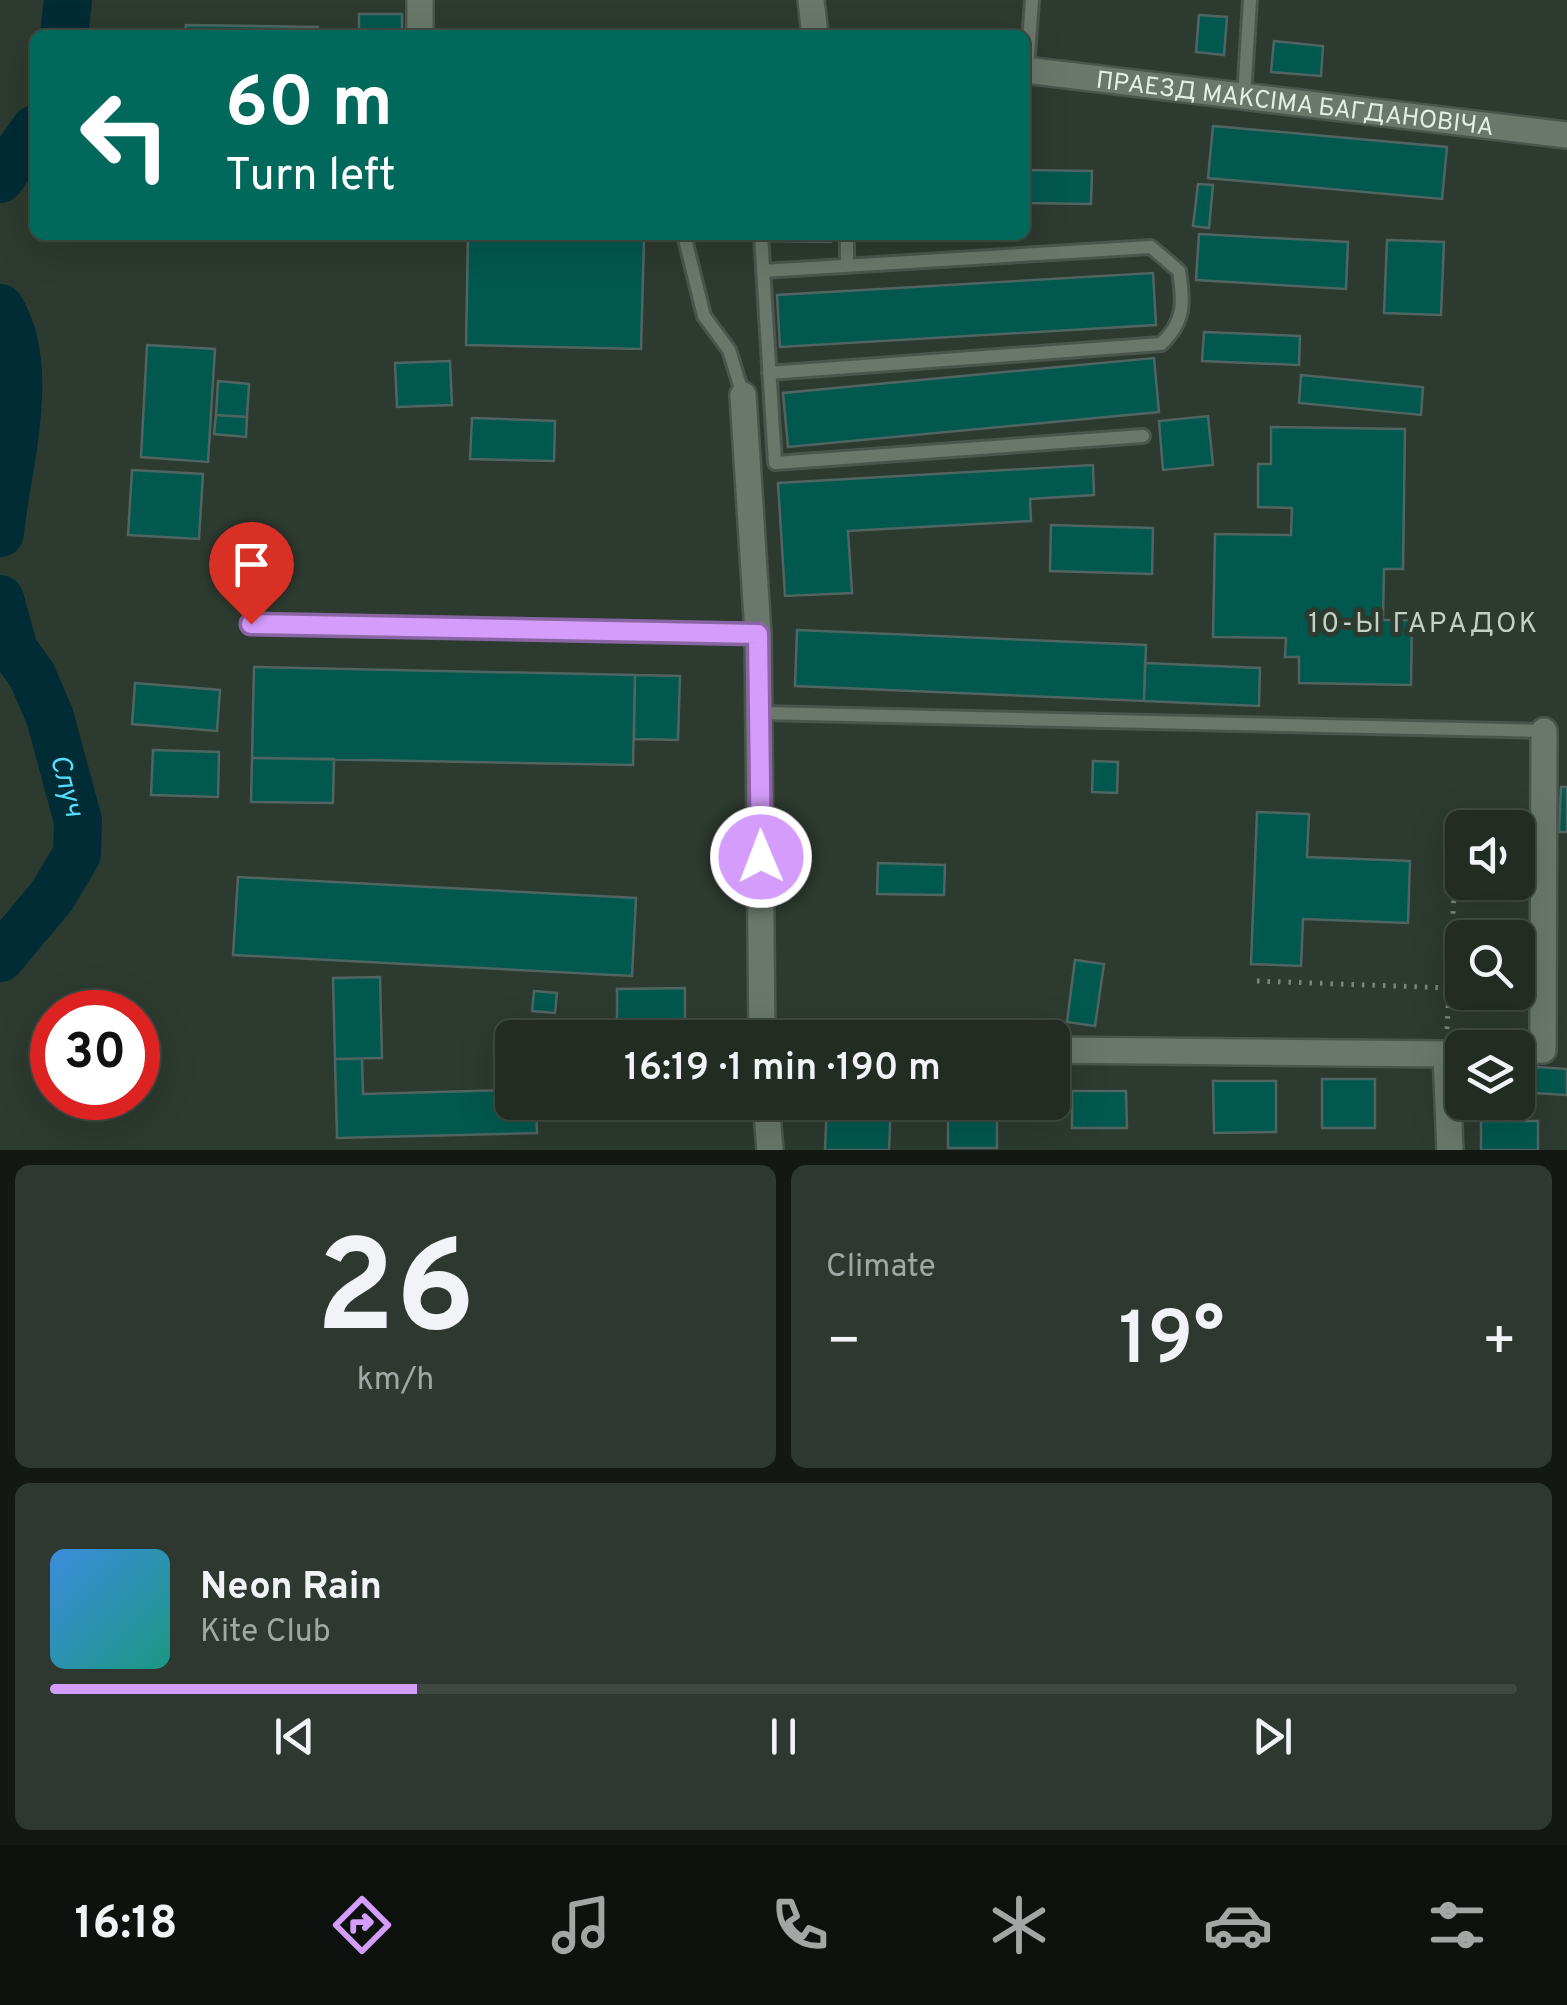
<!DOCTYPE html>
<meta charset="utf-8">
<style>
body{margin:0;font-family:Overpass,sans-serif;background:#2e3830;color:#f1f3f6;height:100vh;display:flex;flex-direction:column;font-size:38px;white-space:nowrap}
*{box-sizing:border-box;margin:0}
p{font-size:32px;color:#a2a7a6}
.icon{flex:none;width:55px;height:55px;fill:none;stroke:currentColor;stroke-width:2;stroke-linecap:round;stroke-linejoin:round}
.map{position:relative;height:1150px;overflow:hidden}
.drawer{display:flex;flex-direction:column;gap:15px;padding:15px;background:#131813;flex:1}
.drawer>*{flex:none}
.guide{position:absolute;left:30px;top:30px;width:1000px;height:210px;border-radius:15px;box-shadow:0 10px 40px #0002,0 0 0 2px #3f4841;background:#00695c;color:#fff;overflow:hidden}
.controls{position:absolute;left:1445px;top:810px;display:grid;gap:20px}
.controls a{display:grid;place-items:center;width:90px;height:90px;border-radius:15px;background:#222c23;box-shadow:0 10px 40px #0002,0 0 0 2px #3f4841;font-size:50px}
.speed{position:absolute;left:30px;top:990px;display:flex;gap:20px;font-size:50px;font-weight:700;text-align:center}
.speed>*{display:grid;place-content:center;width:130px;height:130px;border-radius:50%;background:#222c23;box-shadow:0 10px 40px #0002,0 0 0 2px #3f4841;line-height:1}
.speed .limit{border:15px solid #d22;background:#fff;color:#111}
.pin{position:absolute;display:grid;place-items:center;width:85px;height:85px;color:#fff;margin:-102px -42px;border-radius:50% 50% 50% 0;rotate:-45deg;box-shadow:0 0 10px #0007}
.pin .icon{rotate:45deg}
.me{position:absolute;width:110px;margin:-55px;rotate:359deg;stroke-linejoin:round;filter:drop-shadow(0 0 8px #0008)}
.turn{display:flex;align-items:center;gap:35px;height:210px;padding:0 30px;font-size:45px}
.turn .icon{width:130px;height:130px;stroke-width:2.5}
.turn b{display:block;font-size:70px;line-height:85px}
.big{font-size:75px;font-weight:600;line-height:1.1}
.drawer .widget{flex:1;display:flex;flex-direction:column;justify-content:center;gap:15px;min-width:0;padding:0 35px;border-radius:15px;background:#2e3830}
.drawer .dial{align-items:center;gap:0}
.dial b{font-size:130px;line-height:1}
.song{display:flex;align-items:center;gap:30px}
.cover{width:120px;height:120px;border-radius:15px;background:linear-gradient(135deg,hsl(210 70% 55%),hsl(170 70% 35%))}
.played{height:10px;border-radius:5px;background:linear-gradient(90deg,#d49cfb 25%,#3f4841 25%)}
.keys{display:flex;justify-content:space-around;direction:ltr}
.heat{display:flex;justify-content:space-between;align-items:center;font-size:55px;direction:ltr}
.drawer .tiles{flex:1;display:grid;gap:15px;grid-template-columns:1fr 1fr}
.widget:last-child{grid-column:span 2}
.trip{position:absolute;left:495px;top:1020px;width:575px;height:100px;border-radius:15px;background:#222c23;box-shadow:0 10px 40px #0002,0 0 0 2px #3f4841;font-weight:600;line-height:100px;text-align:center}
.tabs{display:flex;height:160px;justify-content:space-around;align-items:center;background:#0e120e;color:#a2a7a6}
.tabs .icon{width:70px;height:70px}
.tabs .current{color:#d49cfb}
.tabs b{font-size:45px;color:#f1f3f6}
.map>svg:first-child{display:block}
.lines{fill:none;stroke-linecap:round;stroke-linejoin:round}
.river{stroke:#002c35;stroke-width:48}
.building{fill:#00584e;stroke:#506561;stroke-width:2.5}
.lane-casing{stroke:#4a564d;stroke-width:18}
.street-casing{stroke:#4a564d;stroke-width:30}
.path{stroke:#7b867d;stroke-width:5;stroke-dasharray:2.5 8;stroke-linecap:butt}
.lane{stroke:#69786b;stroke-width:12}
.street{stroke:#69786b;stroke-width:25}
.route-casing{stroke:#8a65a3;stroke-width:25}
.route{stroke:#d49cfb;stroke-width:18}
.labels{text-anchor:middle;stroke-width:10;stroke-linejoin:round;paint-order:stroke}
.street-label{font-size:25px;fill:#e4ede6;stroke:#2d3a2f}
.neighbourhood-label{font-size:28px;letter-spacing:2.5px;fill:#c1d2c4;stroke:#2d3a2f}
.water-label{font-size:28px;font-style:italic;fill:#54defb;stroke:#2d3a2f}
</style>
<div class="map">
<svg width="1567" height="1150" viewBox="0 0 1567 1150">
<rect width="100%" height="100%" fill="#2d3a2f"/>
<g class="lines">
<g class="river">
<path d="M64 35 68 0"/>
<path d="M0 179 35 129"/>
<path d="M0 308C38 369 6 467 0 533"/>
<path id="s1" d="M0 599 14 650 32 675 50 717 78 821 77 854 52 896 0 958"/>
</g>
</g>
<path class="building" d="M359 14H402V35H359Z
M1199 15 1227 17 1224 55 1196 52Z
M186 25 318 27V35H185Z
M1274 41 1323 46 1321 76 1271 72Z
M1213 126 1447 147 1442 199 1208 178Z
M1025 170 1092 171 1091 204 1025 203Z
M1198 184 1213 185 1209 228 1193 226Z
M1199 234 1348 242 1346 289 1196 280Z
M468 235 644 239 641 349 466 345Z
M772 235H831V242L772 241Z
M1387 240 1444 242 1441 315 1384 313Z
M1153 273 1156 325 780 347 777 295Z
M1204 332 1300 336 1299 365 1202 361Z
M147 345 215 349 208 462 141 457Z
M1154 358 1159 412 788 447 783 393Z
M450 361 452 405 397 407 395 363Z
M1301 375 1423 387 1421 415 1299 403Z
M218 381 249 384 247 417 216 415Z
M216 415 247 417 246 437 214 434Z
M1208 416 1213 465 1163 470 1159 421Z
M472 418 555 421 554 461 470 459Z
M1271 427 1405 429 1403 569H1384L1383 620H1412L1411 685 1299 683V657H1285L1286 638 1213 637 1215 534 1291 535 1292 508 1258 507V464H1271Z
M1093 465 1094 495 1030 499 1031 521 848 531 852 593 785 596 778 483Z
M132 470 203 474 199 539 128 535Z
M1051 525 1153 528 1152 574 1050 571Z
M797 630 1146 645 1144 701 795 686Z
M1145 663 1260 668 1259 706 1144 701Z
M254 667 635 675 633 765 252 758Z
M635 675 680 676 678 740 634 739Z
M135 683 220 690 217 731 132 724Z
M153 750 219 752 218 797 151 795Z
M252 758 334 759 333 803 251 802Z
M1093 761 1118 762 1117 793 1092 792Z
M1561 787H1567V832H1559Z
M1257 812 1309 814 1307 857 1410 861 1408 923 1303 919 1301 966 1251 964Z
M878 863 945 865 944 895 877 894Z
M238 877 636 898 632 976 233 955Z
M1075 960 1104 964 1095 1026 1067 1022Z
M380 977 382 1058 335 1059 333 978Z
M685 988V1038H617V989Z
M534 991 557 993 555 1013 532 1011Z
M335 1059H362L363 1094 512 1090V1102H536L537 1133 337 1138Z
M1536 1067 1567 1069V1095L1534 1093Z
M1322 1079H1375V1128H1322Z
M1213 1081H1276V1132L1214 1133Z
M1072 1091H1126L1127 1128H1072Z
M827 1102H891L889 1150H825Z
M948 1102H997V1148H948Z
M1481 1121H1538V1150H1481Z"/>
<g class="lines">
<defs>
<path id="lane" d="M1027 70 1032 0
M1244 96 1250 0
M684 235 704 316 729 350 743 395
M761 235 775 463 1143 436
M847 235V266
M763 271 1151 247 1179 271C1184 302 1185 322 1161 344L769 373
M251 624 758 634
M760 713 1544 731"/>
<g id="street">
<path d="M811 0 815 35"/>
<path d="M420 35V0"/>
<path id="s2" d="M1025 70 1567 135"/>
<path d="M743 395 758 634 762 1038"/>
<path d="M1052 1050 1446 1054"/>
<path d="M1518 1051 1543 1050 1544 731"/>
<path d="M766 1102 770 1150"/>
<path d="M1450 1150 1446 1054 1462 1053"/>
</g>
</defs>
<use href="#lane" class="lane-casing"/>
<use href="#street" class="street-casing"/>
<path class="path" d="M1257 981 1450 988
M1447 1029 1456 857"/>
<use href="#lane" class="lane"/>
<use href="#street" class="street"/>
</g>
<g class="lines">
<defs>
<path id="route" d="M251 624 758 634 761 857"/>
</defs>
<use href="#route" class="route-casing"/>
<use href="#route" class="route"/>
</g>
<g class="labels">
<g class="street-label">
<text dy="9" stroke="none"><textPath href="#s2" startOffset="272">ПРАЕЗД МАКСІМА БАГДАНОВІЧА</textPath></text>
</g>
<g class="neighbourhood-label">
<text x="1424" y="632">10-Ы ГАРАДОК</text>
</g>
<g class="water-label">
<text dy="10" stroke="none"><textPath href="#s1" startOffset="200">Случ</textPath></text>
</g>
</g>
</svg>
<div class="controls">
<a><svg class="icon" aria-label="sound" viewBox="0 0 24 24"><path d="M4 9h4l5-4v14l-5-4H4zM17 9q2 3 0 6"/></svg></a>
<a><svg class="icon" aria-label="search" viewBox="0 0 24 24"><circle cx="10" cy="10" r="6"/><path d="M15 15l6 6"/></svg></a>
<a><svg class="icon" aria-label="layers" viewBox="0 0 24 24"><path d="M12 4l9 5-9 5-9-5zM3 14l9 5 9-5"/></svg></a>
</div>
<div class="speed"><div class="limit">30</div></div>
<div class="pin" style="left:251px;top:624px;background:#d93025"><svg class="icon" aria-label="arrive" viewBox="0 0 24 24"><path d="M6 21V4h12l-3 4 3 4H6"/></svg></div>
<svg class="me" style="left:761px;top:857px" viewBox="-20 -20 40 40"><circle r="17" fill="#d49cfb" stroke="#fff" stroke-width="3"/><path d="M0-11L8 9 0 5-8 9z" fill="#fff"/></svg>
<div class="trip">16:19 · 1 min · 190 m</div>
<div class="guide">
<div class="turn"><svg class="icon" aria-label="left" viewBox="0 0 24 24"><path d="M17 20v-9H6M10 6l-5 5 5 5"/></svg><div><b>60 m</b>Turn left</div></div>
</div>
</div>
<section class="drawer">
<div class="tiles">
<div class="widget dial"><b>26</b><p>km/h</p></div>
<div class="widget"><p>Climate</p>
<div class="heat"><a>−</a><b class="big">19°</b><a>+</a></div>
</div>
<div class="widget">
<div class="song"><i class="cover"></i><div><b>Neon Rain</b><p>Kite Club</p></div></div>
<div class="played"></div>
<div class="keys"><svg class="icon" aria-label="previous" viewBox="0 0 24 24"><path d="M18 5L8 12l10 7zM5 5v14"/></svg><svg class="icon" aria-label="pause" viewBox="0 0 24 24"><path d="M8 5v14M16 5v14"/></svg><svg class="icon" aria-label="next" viewBox="0 0 24 24"><path d="M6 5l10 7-10 7zM19 5v14"/></svg></div>
</div>
</div>
</section>
<nav class="tabs">
<b>16:18</b>
<svg class="icon current" aria-label="directions" viewBox="0 0 24 24"><path d="M12 3l9 9-9 9-9-9zM9 14v-3h6M13 9l2 2-2 2"/></svg>
<svg class="icon" aria-label="music" viewBox="0 0 24 24"><path d="M9 18V5l10-2v13"/><circle cx="6" cy="18" r="3"/><circle cx="16" cy="16" r="3"/></svg>
<svg class="icon" aria-label="phone" viewBox="0 0 24 24"><path d="M5 4h4l2 5-3 2q2 4 5 5l2-3 5 2v4C11 20 4 13 5 4z"/></svg>
<svg class="icon" aria-label="climate" viewBox="0 0 24 24"><path d="M12 3v18M4 7l16 10M4 17L20 7"/></svg>
<svg class="icon" aria-label="car" viewBox="0 0 24 24"><path d="M5 17H2v-5l4-1 3-4h7l3 4 3 1v5h-3M9 17h6M6 11h13"/><circle cx="7" cy="17" r="2"/><circle cx="17" cy="17" r="2"/></svg>
<svg class="icon" aria-label="filters" viewBox="0 0 24 24"><path d="M4 7h16M4 17h16"/><circle cx="9" cy="7" r="2"/><circle cx="15" cy="17" r="2"/></svg>
</nav>
